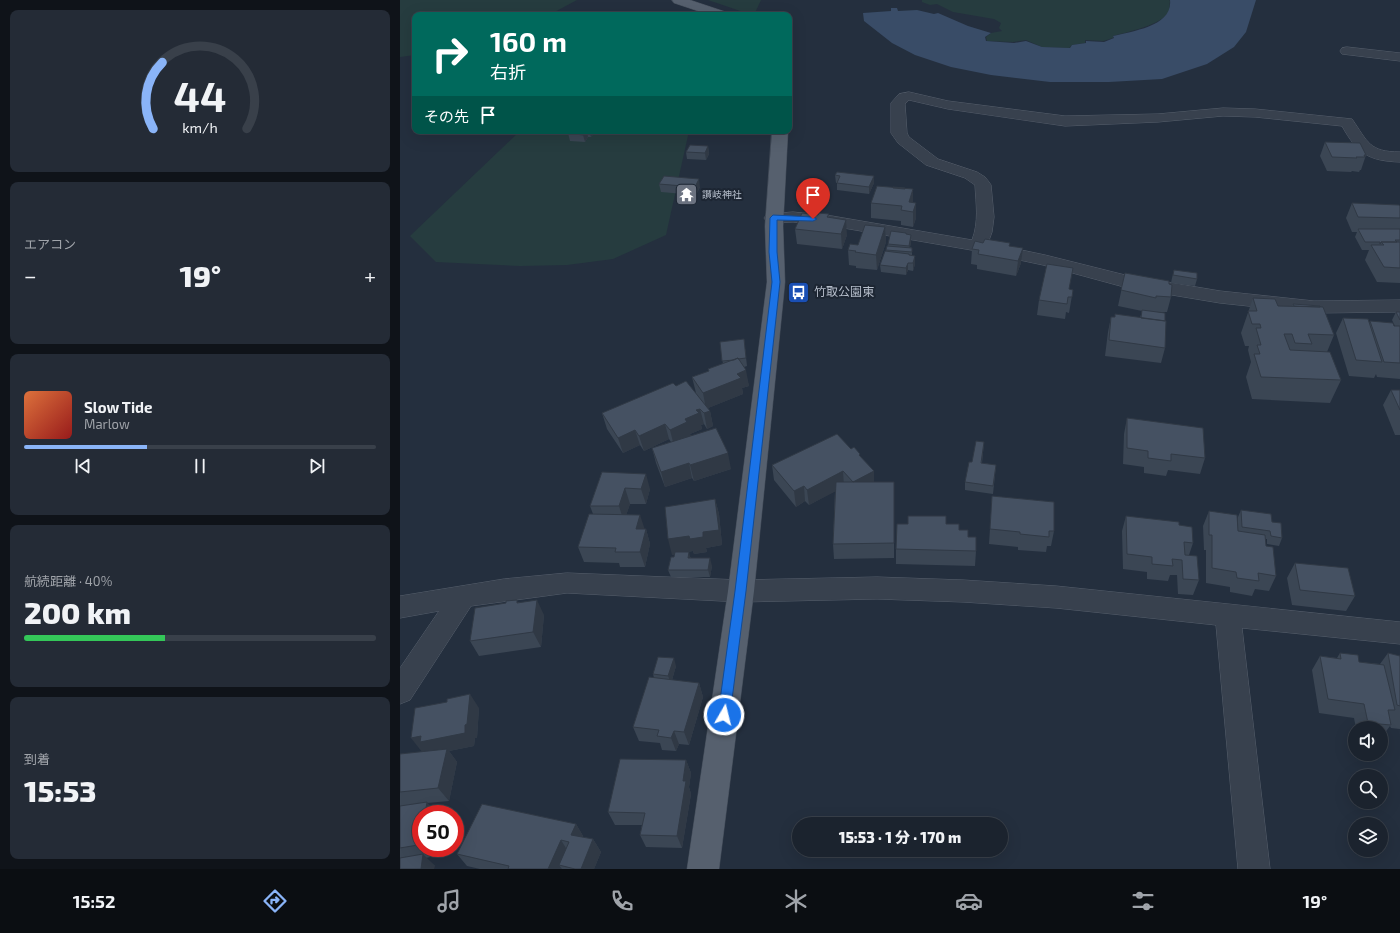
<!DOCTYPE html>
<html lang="ja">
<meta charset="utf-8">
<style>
body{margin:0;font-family:"Exo 2","Noto Sans JP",sans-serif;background:#242b36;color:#f1f3f6;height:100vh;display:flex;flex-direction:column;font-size:15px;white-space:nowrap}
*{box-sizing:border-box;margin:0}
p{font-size:13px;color:#a0a4aa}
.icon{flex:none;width:22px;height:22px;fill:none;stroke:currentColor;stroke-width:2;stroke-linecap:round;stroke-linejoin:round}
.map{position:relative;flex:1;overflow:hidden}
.sheet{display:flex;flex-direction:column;gap:10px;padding:10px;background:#0f1319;width:400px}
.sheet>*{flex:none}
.hud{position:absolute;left:12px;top:12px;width:380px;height:122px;border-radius:8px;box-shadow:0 4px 16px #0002,0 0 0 1px #39404a;background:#00695c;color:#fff;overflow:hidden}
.buttons{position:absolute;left:948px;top:721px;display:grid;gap:8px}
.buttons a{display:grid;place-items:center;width:40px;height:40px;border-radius:50%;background:#1b232e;box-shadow:0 4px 16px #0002,0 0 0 1px #39404a;font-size:20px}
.speed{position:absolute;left:12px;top:805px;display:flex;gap:8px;font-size:20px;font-weight:700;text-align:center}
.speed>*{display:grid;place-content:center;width:52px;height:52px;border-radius:50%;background:#1b232e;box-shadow:0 4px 16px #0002,0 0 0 1px #39404a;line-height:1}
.speed .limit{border:6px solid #d22;background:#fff;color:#111}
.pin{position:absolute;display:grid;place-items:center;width:34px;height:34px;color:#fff;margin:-41px -17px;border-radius:50% 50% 50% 0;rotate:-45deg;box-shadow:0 0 4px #0007}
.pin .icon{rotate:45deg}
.me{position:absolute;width:44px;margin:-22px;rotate:8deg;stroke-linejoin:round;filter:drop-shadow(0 0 3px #0008)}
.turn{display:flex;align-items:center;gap:14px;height:84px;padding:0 12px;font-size:18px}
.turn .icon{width:52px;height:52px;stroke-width:2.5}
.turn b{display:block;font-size:28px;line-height:34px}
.then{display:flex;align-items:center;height:38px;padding:0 12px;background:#0003;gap:8px;font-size:15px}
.big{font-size:30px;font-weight:800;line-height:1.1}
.sheet .card{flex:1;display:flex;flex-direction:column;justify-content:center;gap:6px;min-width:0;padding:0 14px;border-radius:8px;background:#242b36}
.sheet .dial{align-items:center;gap:0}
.dial svg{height:104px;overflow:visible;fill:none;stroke:#39404a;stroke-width:7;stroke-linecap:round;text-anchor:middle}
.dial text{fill:#f1f3f6;stroke:none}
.song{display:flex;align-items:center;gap:12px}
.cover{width:48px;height:48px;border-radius:6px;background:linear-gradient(135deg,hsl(20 70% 55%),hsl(0 70% 35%))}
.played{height:4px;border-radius:2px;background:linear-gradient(90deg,#8ab4f8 35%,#39404a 35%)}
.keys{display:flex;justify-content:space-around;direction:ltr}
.heat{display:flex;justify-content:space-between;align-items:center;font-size:22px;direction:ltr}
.charge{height:6px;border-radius:3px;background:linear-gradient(90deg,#34c759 40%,#39404a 0)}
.trip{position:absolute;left:392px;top:817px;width:216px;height:40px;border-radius:20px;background:#1b232e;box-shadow:0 4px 16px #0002,0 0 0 1px #39404a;font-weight:800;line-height:40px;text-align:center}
.menu{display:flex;height:64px;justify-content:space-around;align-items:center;background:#0b0e12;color:#a0a4aa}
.menu .icon{width:28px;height:28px}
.menu .on{color:#8ab4f8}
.menu b{font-size:18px;color:#f1f3f6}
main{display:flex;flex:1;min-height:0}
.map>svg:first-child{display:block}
.green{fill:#263c3f}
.water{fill:#394c67}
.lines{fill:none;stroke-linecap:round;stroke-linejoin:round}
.minor-casing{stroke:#565f6c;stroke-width:1}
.major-casing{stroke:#414a57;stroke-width:1}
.minor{fill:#38414e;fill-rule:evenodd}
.major{fill:#56606e;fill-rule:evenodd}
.wall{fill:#3b4654}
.shaded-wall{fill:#303945}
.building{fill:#455162;stroke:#303945}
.route{fill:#1a73e8;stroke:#114b97}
.labels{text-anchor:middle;stroke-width:4;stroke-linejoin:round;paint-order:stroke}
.far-poi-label{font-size:10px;fill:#b4bcc9;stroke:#1d2633;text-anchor:start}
.poi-label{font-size:12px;fill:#b4bcc9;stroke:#1d2633;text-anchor:start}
</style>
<main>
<section class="sheet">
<div class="card dial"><svg viewBox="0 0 100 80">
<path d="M14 69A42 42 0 1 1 86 69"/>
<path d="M14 69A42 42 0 0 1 21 18" stroke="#8ab4f8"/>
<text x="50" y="56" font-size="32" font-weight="700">44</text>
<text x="50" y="72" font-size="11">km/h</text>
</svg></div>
<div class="card"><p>エアコン</p>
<div class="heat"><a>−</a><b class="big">19°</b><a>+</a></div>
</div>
<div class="card">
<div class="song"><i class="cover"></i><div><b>Slow Tide</b><p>Marlow</p></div></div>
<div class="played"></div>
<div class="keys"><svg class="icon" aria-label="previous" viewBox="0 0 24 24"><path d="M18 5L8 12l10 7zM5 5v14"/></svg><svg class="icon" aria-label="pause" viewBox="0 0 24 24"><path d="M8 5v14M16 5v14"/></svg><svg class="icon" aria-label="next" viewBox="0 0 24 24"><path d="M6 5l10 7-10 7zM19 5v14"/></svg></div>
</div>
<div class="card"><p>航続距離 · 40%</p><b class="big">200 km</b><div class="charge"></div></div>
<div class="card"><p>到着</p><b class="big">15:53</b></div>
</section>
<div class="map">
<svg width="1000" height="869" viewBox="0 0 1000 869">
<rect width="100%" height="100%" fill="#242f3e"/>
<path class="green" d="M0 0H177L149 15H15V55L0 57Z
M308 0H361L354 15H352Z
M522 0H769L770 1C769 4 770 8 769 11 763 25 726 32 713 36V38L703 41 685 40V43L672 45 669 48 642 47 626 40 613 42 587 41 586 37 591 33 602 31 599 28 601 23 594 19 553 12 537 4 530 5 522 2Z
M120 131H289L266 235 213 259 167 265 120 266 36 262 10 236Z"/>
<path class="water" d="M770 0H856L846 32 834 47 807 64 762 79 709 82H650L591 75 551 67 515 55 492 43 464 21 463 13 491 11V8H497L498 11 517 10 534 14 538 13 568 26 591 33 585 37 586 41 614 43 626 41 642 47 670 48 672 45 686 43V41L704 42 714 38 713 36C733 31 773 26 770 0Z"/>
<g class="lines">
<defs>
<path id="minor" d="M947 47 1000 53V61L942 54 940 51 942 48Z
M509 92 548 101 665 116 758 114 823 108 855 109 952 119C968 142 969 152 1000 152V162C968 161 957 153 942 126L855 117 823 116 758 122 665 126 548 109 509 100 505 104 507 133 509 137 538 159 577 172 585 177 589 182 591 185 594 217 592 232 588 243 645 255 725 275 820 291 914 301 1000 300V312L914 313 820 303 724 287 643 265 577 251 432 226 393 222 373 223 367 222 364 218 367 214 393 212 432 216 572 240C579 222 576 204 575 185L565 178 526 165 498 143 491 133V103L499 94Z
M167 573 341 580 477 577 563 580 656 586 1000 622V644L842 628 870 869H838L816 625 656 608 563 602 477 599 341 602 167 593 71 606 10 700 0 704V668L39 611 0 618V596L104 579Z"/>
<path id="major" d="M272 0H290L326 12 328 15H310L274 3Z
M372 131H388L383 226 385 282 354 591 319 869H287L328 591 367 282 365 226Z"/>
</defs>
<use href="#minor" class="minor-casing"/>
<use href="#major" class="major-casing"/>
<use href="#minor" class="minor"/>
<use href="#major" class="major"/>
</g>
<path class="wall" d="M168 131H196L191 137H188L185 142 170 141 168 133Z
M925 142 966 155 961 170H960L959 172 952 171 951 172 927 171 920 156Z
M308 146 309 154 306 160 287 159 286 152Z
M435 175 474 176V183L469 194 437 190V183H436Z
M259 184 300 187 296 195 261 192Z
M505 189H513V203L516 218 513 227 501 225V221L471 218V203Z
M952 203 1000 206V283L977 282 965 260 969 250H962L955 237 957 232H952L946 218Z
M429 214V218L447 235 442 249 397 244 395 229 418 215Z
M485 227 486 242 477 270 456 268V266L449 265 448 250 458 245Z
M506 234 511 235V242L510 247 512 248V256L515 264 513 271 508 270 506 275 481 272 480 265 486 251 488 244Z
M610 246 621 263 616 276 577 269V265L571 264 572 249Z
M774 270 797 279 795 286 771 283 772 278Z
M725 273 769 284 771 297 767 312H752L765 321V348L761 363 705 356 708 332 711 317H715V314L740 318 742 311 718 306Z
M669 289 673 290 669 313 666 312 665 319 637 315 639 300Z
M853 298 878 306H892L893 304 920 307 934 335 927 352 941 380 930 403 852 399 846 377 851 362 848 350 849 346H845L841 333Z
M996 312H1000V379L977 377 976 374 974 378 949 376 936 333 943 318 969 324 970 321 995 326 992 320Z
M344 339 347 366 344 367 349 386 342 388 343 394 308 408 310 411 313 426 307 429 304 424 301 425 302 429 290 434 291 436 331 469 294 481 292 478 265 487 256 463 252 448 271 442 269 439 244 451 240 445 223 453 207 429 202 413 276 386 296 393 292 377 309 371 308 369 323 364 320 342Z
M991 390H1000V435H995L983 405Z
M727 418 805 458 800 474 768 470 766 476 744 473V467L723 464 724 434Z
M584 442 582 463 596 465 593 494 565 490V482L572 462Z
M451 449 460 454V457L474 482H494V558L434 559 433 544 435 491 409 505 405 501 396 507 374 480 372 465Z
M202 472 250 489 246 504H230L226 515 244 529H246L250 544 245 567H220L219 563 184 562 178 547 193 514 190 506Z
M592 496 654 531 651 546H647L646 552 618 550V547L589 544Z
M315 499 319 514 322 545 306 548 307 552 294 554 293 551 286 552 291 558 312 566 310 577H271L268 570 274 557 275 554 272 555Z
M841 510 872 522 882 538 879 546 867 544V539H866V546L876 576 869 591 855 589 852 596 830 592V587L806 583V550H804L803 526 809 511 838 531V517Z
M726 516 779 525 793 543 789 555 799 580 793 595 778 594 777 575H770L768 581 747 579V572L723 569 722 531Z
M546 524 559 530 568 537 576 551 575 566 496 564V549Z
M895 563 955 596 946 611 892 605 887 578Z
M118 602 144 615 141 647 79 656 70 641Z
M940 653 959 662 980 664 988 653 1000 656V729L991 728 990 726 981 738V728H956L954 718 919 713 912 670 920 656 937 658Z
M276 666 272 680 299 683 303 697 289 745 279 744 276 751 262 750 260 743 239 741 233 727 254 678 253 674Z
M79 708 77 738H75L74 746 49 751 57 762 49 801 27 803 21 814V848H32L30 857 26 858 35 866 0 869V806L12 805 0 806V754L22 752Z
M286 760 291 773 289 787 291 794 282 848 246 847 240 835 242 825H215L208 812Z
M176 824 183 836V837L193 839 201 852 194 869H80L67 866 57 854Z"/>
<path class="shaded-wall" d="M185 131H187L188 137 185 142 183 135Z
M189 131H196L191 137Z
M308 146 309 154 306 160 305 153Z
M474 176V183L469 194V187Z
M299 179 300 187 296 195 295 187Z
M513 189V204L509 202Z
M516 203V218L513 227V212Z
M446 220 447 235 442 249 441 234Z
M485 227 486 242 477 270 476 255Z
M511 235V242L509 252V246Z
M623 248 621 263 616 276 618 261Z
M515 256V264L513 271V263Z
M508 263V270L506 275V268Z
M346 370 349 386 342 388 343 394 306 409 303 393 337 374Z
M300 409 304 424 301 425 302 429 290 434 291 438 274 446 270 430 296 410Z
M310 411 313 426 307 429 304 413Z
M265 424 269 439 244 451 239 436Z
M235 430 240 445 223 453 218 438Z
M328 453 331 469 294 481 290 465Z
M289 463 292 478 265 487 261 472Z
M443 471 444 487 409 505 407 490Z
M474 471V487L453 482Z
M246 474 250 489 246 504 241 489Z
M404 486 405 501 396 507 394 491Z
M225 488 230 504 224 522 219 506Z
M315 499 319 514 322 545 306 548 307 552 294 554 293 551 272 555 268 539 303 532Z
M240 515 245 530 236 529Z
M246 529 250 544 245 567 240 552Z
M289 552 291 560 288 558Z
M310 558 312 566 310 577 308 570Z
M137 600 144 615 141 647 133 632Z
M274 658 276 666 271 683 268 676Z
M299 683 303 697 289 745 284 732Z
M70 694 79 708 77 738H75L74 746 49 751 57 762 49 801 38 788 31 755 27 751 22 752 11 738 65 725Z
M274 731 279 744 276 751 271 738Z
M286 760 291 773 289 787 291 794 282 848 277 836 283 781Z
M27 802 37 814H25Z
M176 824 183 836 179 847 171 835Z
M21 833V848L18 845Z
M193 839 201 852 194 869H181Z
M161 840 169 853 159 865 162 869H148Z
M21 848H32L30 857Z
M23 854 35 866 34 869H21Z"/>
<path class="building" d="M169 131H185L183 135 168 133Z
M925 142 960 143 966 155H964L965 157H956L957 158 932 157Z
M290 145 308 146 305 153 286 152Z
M437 172 474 176 469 187 437 183 440 176 435 175Z
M264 176 299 179 295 187 259 184Z
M477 186 513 189 509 202 516 203 513 212 501 210 502 206 471 203Z
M493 187 505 188V189L493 188Z
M952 203 999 205 1000 206V218L958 217Z
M402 213 418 215 419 213 429 214 427 217 446 220 441 234 395 229Z
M465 225 485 227 476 255 455 252 456 251 448 250 450 244 458 245Z
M958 229H1000V240H995L997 242H981L980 244V242H965Z
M491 231 506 233V234L511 235 509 246 488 244Z
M585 239 610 243 609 246 623 248 618 261 578 254 579 250 572 249 575 241 583 243Z
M981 242H1000V268L984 267 971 245H984Z
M487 246 512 248V252L486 250Z
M485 251 509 254V255L515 256 513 263H508L506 268 480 265Z
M647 264 673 268 669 289 673 290 672 297H668L667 304 639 300Z
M774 270 797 273V279L773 275Z
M725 273 769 281V284L772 285 771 297 756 296V298L721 290Z
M853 298 875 299 878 306 923 307 934 335 908 334 912 344 895 343 892 334H884L890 350 930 352 941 380 861 377 854 354H860L857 345H861L856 328H861L860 324H852L848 311H857Z
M893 304 920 306V307L894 306Z
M742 310 765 313V321L741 318Z
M996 312H1000V320Z
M715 314 766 321 765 348 709 340 711 317H715Z
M943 318 968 319 982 362 956 360Z
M970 321 993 323 994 326H1000V363L984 362Z
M344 339 346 358 338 359V358L334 360 322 361 320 342Z
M338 358 346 370 337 374 341 378 303 393 292 377 309 371 308 369Z
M286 381 310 411 304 413 300 409 296 410 299 413 285 419 287 422 270 430 265 424 239 436 235 430 218 438 202 413 273 383 276 386Z
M991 390H1000V410Z
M727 418 803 428 805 458 771 454V461L748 458V451L727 448Z
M316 428 328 453 290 465 289 463 261 472 252 448Z
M437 434 451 449 454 447 460 454 459 455 474 471 453 482 443 471 407 490 404 486 394 491 372 465Z
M576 441 584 442 581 463 596 465 593 486 565 482 569 462H572Z
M202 472 246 474 241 489 225 488 219 506H190Z
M436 482H494V543L433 544Z
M592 496 654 502V531H649V537L620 534V532L590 529Z
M315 499 319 530 303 532V537L290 539 289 536 268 539 265 507Z
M841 510 871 514 872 522 881 523 882 538 871 536 870 531 842 527Z
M809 511 837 515 838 531 865 535 866 546 873 547 876 576 858 573 859 581 837 578 836 572 812 568V535H809Z
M189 514 240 515 236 529H246L240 552H215L216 548 178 547Z
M508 516H546V524H559V530H568V537H576V551L496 549 497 524H508Z
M726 516 779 522V525L792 527 793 543 784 542 785 555 797 556 799 580 783 579 782 560 772 559 773 566 752 564V557L727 554Z
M275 552H289L288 558H310L308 570H268L271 557H274Z
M895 563 948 568 955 596 900 590Z
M117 600V603L137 600 133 632 70 641 75 608 106 603V601Z
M940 653 958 655 959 662 984 665 995 710H988L991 725 968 723 964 704 928 699 920 656 941 659Z
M988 653 1000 656V706L997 705Z
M258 657 274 658 268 676 253 674Z
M249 677 299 683 284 732 274 731 271 738 257 736 259 730 233 727Z
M70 694 67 724 65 725V733L20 742 21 736 11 738 15 708 47 702V699Z
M47 749 38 788 0 792V754Z
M220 759 286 760 283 781H286L277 836 240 835 245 813 208 812Z
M27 802 25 814H21V833L18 845 0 848V806Z
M82 804 176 824 171 835 193 839 181 869H175L159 865 169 842 161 840 148 869H108L109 866 57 854Z
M23 854 21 869H0V858Z"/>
<path class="route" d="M373 215 413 217 417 219 413 221 377 220V252L380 282 346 591 330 715 328 719 324 720 320 719 318 715 335 591 372 282 369 252 370 218Z"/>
<defs>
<symbol id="temple-square" viewBox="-11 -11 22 22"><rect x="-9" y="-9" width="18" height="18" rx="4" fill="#6b7280" stroke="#1d2633"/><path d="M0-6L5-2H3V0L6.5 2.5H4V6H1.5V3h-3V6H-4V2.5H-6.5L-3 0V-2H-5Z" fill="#fff"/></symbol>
<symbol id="bus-square" viewBox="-11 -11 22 22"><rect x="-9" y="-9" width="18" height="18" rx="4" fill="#1a4fb4" stroke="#1d2633"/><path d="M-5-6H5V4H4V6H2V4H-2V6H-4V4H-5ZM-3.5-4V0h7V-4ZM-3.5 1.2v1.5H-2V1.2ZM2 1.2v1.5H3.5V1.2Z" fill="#fff"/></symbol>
</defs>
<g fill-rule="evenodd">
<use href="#temple-square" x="274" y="182" width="25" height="25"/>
<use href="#bus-square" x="386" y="280" width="25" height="25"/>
</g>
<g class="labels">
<g class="far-poi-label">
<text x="302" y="198">讃岐神社</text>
</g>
<g class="poi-label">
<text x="414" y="296">竹取公園東</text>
</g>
</g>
</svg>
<div class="buttons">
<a><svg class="icon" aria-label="sound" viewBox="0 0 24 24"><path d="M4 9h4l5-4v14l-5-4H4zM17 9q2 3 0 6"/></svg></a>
<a><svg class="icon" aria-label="search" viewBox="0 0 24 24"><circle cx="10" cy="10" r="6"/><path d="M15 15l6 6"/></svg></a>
<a><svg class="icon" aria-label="layers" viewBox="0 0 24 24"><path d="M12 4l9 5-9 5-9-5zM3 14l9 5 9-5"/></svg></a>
</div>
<div class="speed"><div class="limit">50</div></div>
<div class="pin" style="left:413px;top:219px;background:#d93025"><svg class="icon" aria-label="arrive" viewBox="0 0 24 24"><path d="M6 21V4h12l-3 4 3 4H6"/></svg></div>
<svg class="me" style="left:324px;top:715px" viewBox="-20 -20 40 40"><circle r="17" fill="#1a73e8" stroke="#fff" stroke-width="3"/><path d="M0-11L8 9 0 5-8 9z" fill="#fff"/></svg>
<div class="trip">15:53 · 1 分 · 170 m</div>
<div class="hud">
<div class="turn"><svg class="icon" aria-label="right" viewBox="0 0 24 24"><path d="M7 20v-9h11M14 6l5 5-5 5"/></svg><div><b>160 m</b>右折</div></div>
<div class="then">その先<svg class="icon" aria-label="arrive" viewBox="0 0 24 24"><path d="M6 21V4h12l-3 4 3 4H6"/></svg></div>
</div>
</div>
</main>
<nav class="menu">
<b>15:52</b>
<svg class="icon on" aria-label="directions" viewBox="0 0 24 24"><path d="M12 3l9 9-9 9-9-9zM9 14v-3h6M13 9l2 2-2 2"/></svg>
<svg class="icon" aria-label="music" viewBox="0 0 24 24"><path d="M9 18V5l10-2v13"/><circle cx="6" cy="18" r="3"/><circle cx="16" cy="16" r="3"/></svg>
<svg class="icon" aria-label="phone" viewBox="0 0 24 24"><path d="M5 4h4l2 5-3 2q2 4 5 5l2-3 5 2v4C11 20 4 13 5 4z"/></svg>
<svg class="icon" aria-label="climate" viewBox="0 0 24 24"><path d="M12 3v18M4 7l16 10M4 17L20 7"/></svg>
<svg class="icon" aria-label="car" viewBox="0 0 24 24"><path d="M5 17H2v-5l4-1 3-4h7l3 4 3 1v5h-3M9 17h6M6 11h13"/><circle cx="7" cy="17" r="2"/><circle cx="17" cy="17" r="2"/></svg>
<svg class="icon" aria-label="filters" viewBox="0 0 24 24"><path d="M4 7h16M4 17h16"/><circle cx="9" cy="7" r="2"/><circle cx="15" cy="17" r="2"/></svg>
<b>19°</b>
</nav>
